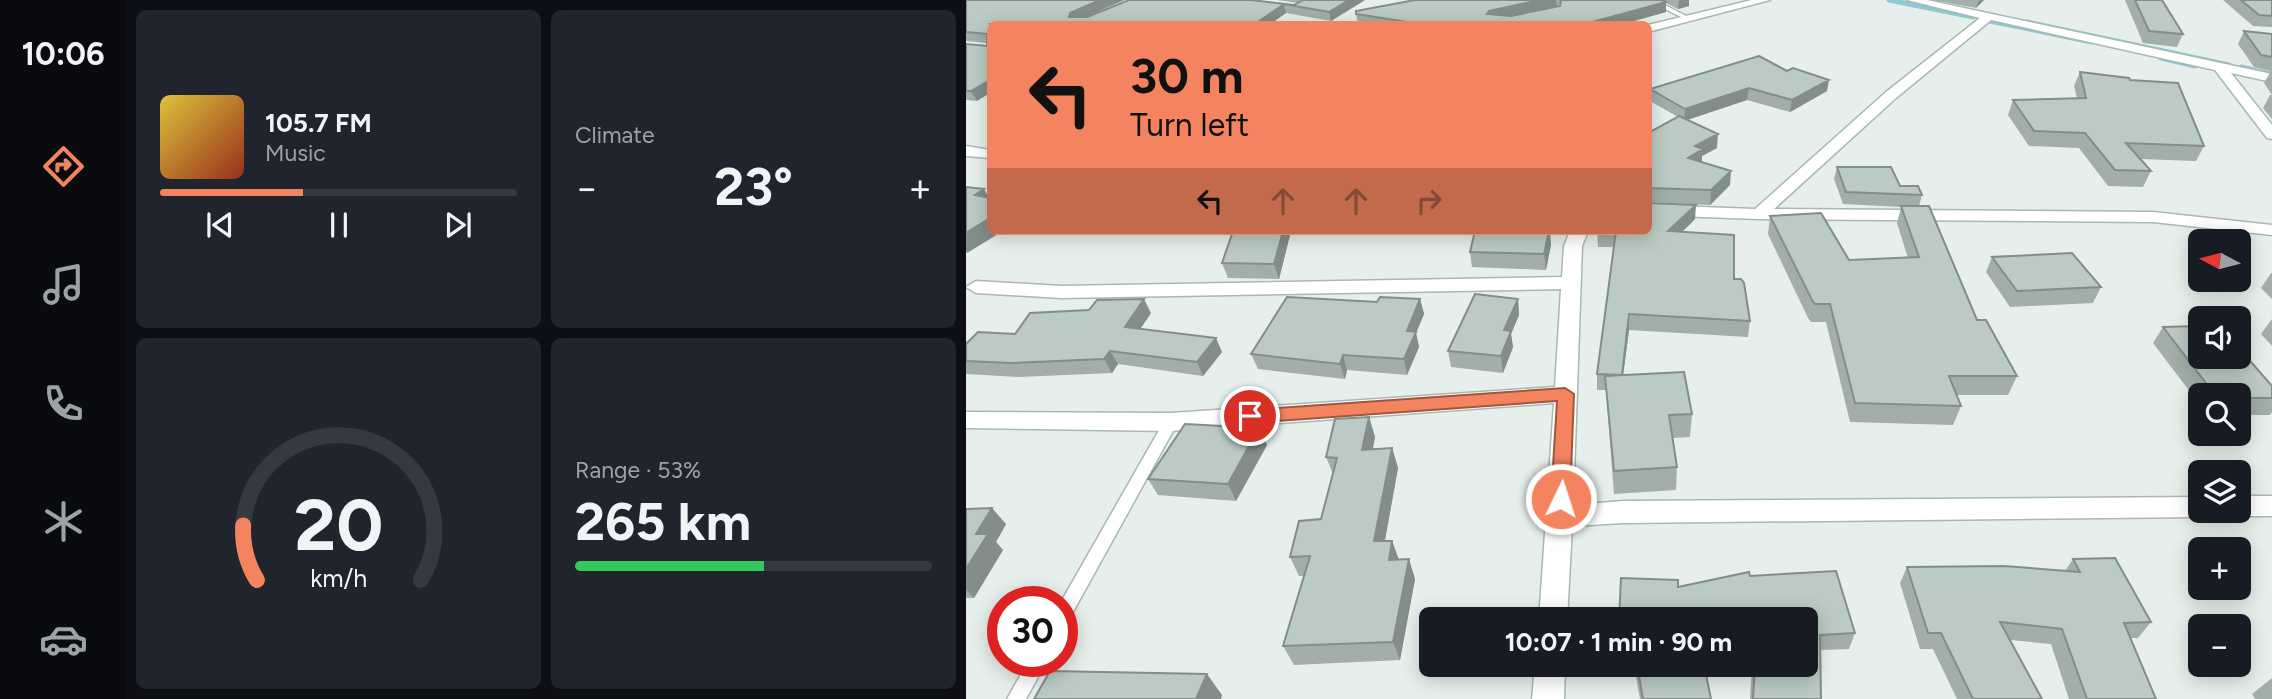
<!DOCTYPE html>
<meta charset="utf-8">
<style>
body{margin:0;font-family:Figtree,sans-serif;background:#20242c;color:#f1f3f6;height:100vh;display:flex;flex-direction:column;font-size:26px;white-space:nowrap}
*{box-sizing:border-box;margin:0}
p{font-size:23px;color:#9ea1a6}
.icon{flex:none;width:38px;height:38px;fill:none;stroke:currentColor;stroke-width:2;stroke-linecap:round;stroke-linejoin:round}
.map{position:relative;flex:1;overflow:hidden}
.details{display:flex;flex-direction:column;gap:10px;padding:10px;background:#0d0f14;width:840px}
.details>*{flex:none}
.guide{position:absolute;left:21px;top:21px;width:665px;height:214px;border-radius:10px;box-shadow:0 4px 18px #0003;background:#f4845f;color:#111;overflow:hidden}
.needle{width:46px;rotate:277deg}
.buttons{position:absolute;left:1222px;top:229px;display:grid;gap:14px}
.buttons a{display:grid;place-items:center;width:63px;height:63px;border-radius:10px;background:#171b24;box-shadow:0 4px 18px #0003;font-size:35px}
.speed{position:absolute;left:21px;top:586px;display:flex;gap:14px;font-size:35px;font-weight:700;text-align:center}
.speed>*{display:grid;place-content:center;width:91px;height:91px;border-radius:50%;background:#171b24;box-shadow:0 4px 18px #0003;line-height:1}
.speed .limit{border:10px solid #d22;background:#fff;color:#111}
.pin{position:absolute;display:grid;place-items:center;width:60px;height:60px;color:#fff;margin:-30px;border:4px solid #fff;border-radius:50%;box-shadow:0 2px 7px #0007}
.me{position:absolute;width:77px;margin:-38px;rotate:4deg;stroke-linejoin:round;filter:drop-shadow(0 0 5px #0008)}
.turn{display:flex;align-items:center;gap:24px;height:147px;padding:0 28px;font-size:32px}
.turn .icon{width:91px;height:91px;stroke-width:2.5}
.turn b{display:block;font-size:49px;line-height:60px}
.lanes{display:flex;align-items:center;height:66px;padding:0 28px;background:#0003;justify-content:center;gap:35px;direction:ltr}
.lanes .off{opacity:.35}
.big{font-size:52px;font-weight:700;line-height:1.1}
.details .tile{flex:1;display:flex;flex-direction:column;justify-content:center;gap:10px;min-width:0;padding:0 24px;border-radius:10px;background:#20242c}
.details .dial{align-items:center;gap:0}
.dial svg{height:182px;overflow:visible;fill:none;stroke:#363941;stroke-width:7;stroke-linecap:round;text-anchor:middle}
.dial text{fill:#f1f3f6;stroke:none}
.song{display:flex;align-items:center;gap:21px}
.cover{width:84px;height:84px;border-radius:10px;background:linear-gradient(135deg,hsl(50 70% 55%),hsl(10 70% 35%))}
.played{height:7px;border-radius:4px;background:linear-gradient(90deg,#f4845f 40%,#363941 40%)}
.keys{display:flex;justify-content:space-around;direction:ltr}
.heat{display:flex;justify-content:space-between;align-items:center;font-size:38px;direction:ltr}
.charge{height:10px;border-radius:5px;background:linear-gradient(90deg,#34c759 53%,#363941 0)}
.details .tiles{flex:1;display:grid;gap:10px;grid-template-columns:repeat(2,1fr)}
.trip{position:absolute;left:453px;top:607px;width:399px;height:70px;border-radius:10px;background:#171b24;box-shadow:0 4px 18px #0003;font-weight:700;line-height:70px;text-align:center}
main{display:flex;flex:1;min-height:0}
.menu{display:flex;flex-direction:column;width:126px;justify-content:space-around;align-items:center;background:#090b0e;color:#9ea1a6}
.menu .icon{width:49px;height:49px}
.menu .on{color:#f4845f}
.menu b{font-size:32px;color:#f1f3f6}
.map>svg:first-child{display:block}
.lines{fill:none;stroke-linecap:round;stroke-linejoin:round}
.stream{stroke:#8ec9d4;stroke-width:5}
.service-casing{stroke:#a8b8b2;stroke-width:3}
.minor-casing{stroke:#a8b8b2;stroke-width:3}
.service{fill:#fff;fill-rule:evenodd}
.minor{fill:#fff;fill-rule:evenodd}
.wall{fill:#a1aea9}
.shaded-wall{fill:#838d89}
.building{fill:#bbcac4;stroke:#838d89;stroke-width:2}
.route{fill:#f4845f;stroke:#9f563e;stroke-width:2}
</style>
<main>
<nav class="menu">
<b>10:06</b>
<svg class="icon on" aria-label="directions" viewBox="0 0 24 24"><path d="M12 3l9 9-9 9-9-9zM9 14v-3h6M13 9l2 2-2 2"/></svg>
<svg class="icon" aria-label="music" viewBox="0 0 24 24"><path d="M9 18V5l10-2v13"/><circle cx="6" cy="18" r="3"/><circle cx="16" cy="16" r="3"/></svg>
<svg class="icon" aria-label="phone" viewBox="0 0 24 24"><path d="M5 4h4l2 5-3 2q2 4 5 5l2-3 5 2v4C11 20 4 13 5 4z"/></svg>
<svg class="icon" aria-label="climate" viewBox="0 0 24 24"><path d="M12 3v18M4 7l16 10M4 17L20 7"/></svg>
<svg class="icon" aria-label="car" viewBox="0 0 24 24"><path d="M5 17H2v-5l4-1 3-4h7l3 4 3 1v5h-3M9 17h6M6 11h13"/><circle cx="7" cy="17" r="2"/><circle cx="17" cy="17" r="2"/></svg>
</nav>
<section class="details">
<div class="tiles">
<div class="tile">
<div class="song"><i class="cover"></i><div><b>105.7 FM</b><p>Music</p></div></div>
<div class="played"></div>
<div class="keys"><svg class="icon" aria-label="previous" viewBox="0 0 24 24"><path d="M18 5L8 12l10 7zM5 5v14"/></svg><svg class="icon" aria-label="pause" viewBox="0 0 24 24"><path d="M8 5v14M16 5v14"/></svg><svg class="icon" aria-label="next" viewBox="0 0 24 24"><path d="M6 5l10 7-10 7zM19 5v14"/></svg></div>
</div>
<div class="tile"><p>Climate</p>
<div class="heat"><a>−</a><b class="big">23°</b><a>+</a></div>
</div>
<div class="tile dial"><svg viewBox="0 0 100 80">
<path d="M14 69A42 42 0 1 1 86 69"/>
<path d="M14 69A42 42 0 0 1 8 45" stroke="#f4845f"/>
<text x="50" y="56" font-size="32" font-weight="700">20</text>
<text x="50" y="72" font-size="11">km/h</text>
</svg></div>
<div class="tile"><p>Range · 53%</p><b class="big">265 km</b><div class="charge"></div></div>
</div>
</section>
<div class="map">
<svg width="1306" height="699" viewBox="0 0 1306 699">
<rect width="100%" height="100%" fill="#e6efeb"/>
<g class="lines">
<path class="stream" d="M923 0 1007 17
M1024 21 1126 42
M1061 22 1263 65
M1195 58 1229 66
M1275 67 1306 74"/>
<defs>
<path id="service" d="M681 0H689L726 19 721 20Z
M205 417 210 418 212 422 102 621 96 624 95 602 200 418Z
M62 662H80L60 699H41Z"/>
<path id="minor" d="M786 0H804L682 32V25Z
M941 0H961L1306 74V82L1265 73 1306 125V139L1301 138 1249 70 1025 20 930 98 808 209 1187 212 1306 225V235L1187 222 793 219 682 215V205L789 209 920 92 1014 18Z
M0 146 24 150V158L0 156Z
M604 231H622L616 246 607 505 657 501 1234 497V511H1245L1234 517 657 523 606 526 601 620H573L588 403 205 431 0 428V412L205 413 589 387 595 289 95 298 10 293 0 287 10 281 95 286 596 277 598 246Z
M1272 496H1306V516H1272L1263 513 1262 511H1272Z
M569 665H599L598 699H566Z"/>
</defs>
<use href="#service" class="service-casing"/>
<use href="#minor" class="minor-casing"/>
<use href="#service" class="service"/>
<use href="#minor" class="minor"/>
</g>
<path class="wall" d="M0 0H158L118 17H121L163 0 328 5 332 3 311 0H399L365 21 320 13 304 24H24L11 101 0 100V44L21 46V43L0 41Z
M449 0H723V6L712 9 700 3V12L657 24H392L390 14Z
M967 0H1018L1010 8Z
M1159 0H1196L1217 34 1211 47 1177 43Z
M1257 0H1306V27L1287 26Z
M1278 31 1306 34V95L1298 83 1305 71 1288 67 1272 44Z
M793 56 861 91 824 112 781 100 721 120 751 148 736 156V162L764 185 744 205 682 202V133L712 117 684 101V89Z
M1114 72 1164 80 1238 146 1230 161 1174 159 1185 171 1177 187 1142 186 1113 148 1063 146 1042 115 1047 100 1111 98 1108 86Z
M1304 95H1306V119L1297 108Z
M871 167 934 186 956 195 953 206 1011 320 1051 376 1042 395H990L995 406 987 425 884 422 860 322H845L842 318 802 234 804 216 883 260 942 258 931 223 935 207 877 204 868 179Z
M729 219 716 232 768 279 784 321 782 337 663 330 657 375 726 414 724 437 707 438 711 467 710 490 648 494 640 390H631V374L648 247H632L631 231H682Z
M325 231 313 279 262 278 256 263Z
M585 245 580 270 506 267 504 252Z
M1026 257 1135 287 1127 303 1044 307 1020 272Z
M1305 273H1306V299L1295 288Z
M454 299 458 314 450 333 453 347 441 375 381 370 379 379 292 369 285 354 411 302Z
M552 299 553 315 545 334 547 347 537 373 485 367 482 351Z
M185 313 174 329 256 352 237 376 152 364 146 373 53 377 0 374V344L49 334Z
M1306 319V346L1295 334Z
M1197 327 1306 386V412L1304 415H1272V396H1234V405L1187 343Z
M403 417 409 437 406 449 426 448 432 468 419 541H426L433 560 449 579 434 660 328 665 317 646 338 576H333L324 557 355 519 367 474 360 457Z
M293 428 301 445 270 501 192 495 182 479Z
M0 509 40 524 30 542 37 550 8 598H0Z
M1107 559 1185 622 1172 638H1164L1190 699H1103L1085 644 1044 640 1076 699H991L967 649H954L934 583 941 567 1099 571Z
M784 576 889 633 883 649 854 650 855 699H784L786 665H840V620L712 587Z
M668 665H738L745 699H674Z
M1306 678V699H1289L1286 694Z"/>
<path class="shaded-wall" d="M134 0H158L108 22 103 17 104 13Z
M383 0H399L365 21 363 12Z
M574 0H590L591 6 522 24 521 14 523 11Z
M713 0H723V6L712 9Z
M1014 0H1018L1010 8 1012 2Z
M700 2V12L657 24H619Z
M318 4 320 13 304 24H289Z
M24 80V93L11 101 5 91Z
M863 80 861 91 824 112 826 100Z
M783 88 781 100 718 121 719 109Z
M752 134 751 148 736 156V163L722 158 729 146Z
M765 171 764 185 744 205 745 190Z
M18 189 24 200 9 195Z
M730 205 729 219 702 246V231Z
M24 218V231H37L1 253 0 251V233Z
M317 231H325L313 279 308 264Z
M584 231 585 245 580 270 578 254Z
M178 299 185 313 167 340 159 327Z
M454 299 458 314 450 333 453 347 441 375 438 359 441 331Z
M552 299 553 315 545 334 547 347 537 373 535 356 538 330Z
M663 314V330L655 391V375Z
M250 338 256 352 237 376 231 362Z
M144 351 152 364 146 373 138 359Z
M377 355 381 370 379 379 374 364Z
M403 417 409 437 403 470 396 450Z
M293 428 301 445 270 501 262 484Z
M426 448 432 468 415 561 408 541Z
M26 508 40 524 30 542 37 550 8 598 0 590V569L10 534Z
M426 541 433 560H423Z
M443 559 449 579 434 660 427 642Z
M241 674 256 695 255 699H230Z"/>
<path class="building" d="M0 0H134L104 13 103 17H121L163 0H285L328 5 337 0H383L363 12 318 4 289 24H24V80L5 91H0V44L21 46V34L0 32Z
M449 0H574L523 11 521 14 545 16 594 6 595 0H696L700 2 619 24H473L468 22 454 24 390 14V11Z
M1169 0H1196L1217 34 1183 31Z
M1275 0H1306V16L1293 15Z
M1278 31 1306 34V57L1295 55Z
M793 56 821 71 827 68 863 80 826 100 783 88 719 109 684 89Z
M1114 72 1163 78 1164 80 1212 83 1238 146 1160 143 1185 171 1149 170 1119 133 1068 131 1047 100 1120 98Z
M713 116 752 134 729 146 737 149 722 158 765 171 745 190 682 188V133Z
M871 167H925L934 186H952L956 195 880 192Z
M0 187 18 189 9 195 24 198V218L0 233Z
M682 203 730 205 702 231 768 235V279H775L778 283 784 321 663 314 656 375 631 374 650 231 632 232V231H682Z
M935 206H963L1011 320H1020L1051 376H983L995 406 889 403 864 304H849L846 300 804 216 855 213 883 260 953 257Z
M267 231H317L308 264 256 263Z
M509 231H583L578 254 504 252Z
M1106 253 1135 287 1051 291 1026 257Z
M509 294 552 299 538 330 545 331 535 356 482 351Z
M321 297 411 302 414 297 454 299 441 331 450 332 438 359 377 355 374 364 285 354Z
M178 299 159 327 250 338 231 362 144 351 138 359 44 363 0 361V344L12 332 49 334 64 313 123 310 131 300Z
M1234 326V357H1272V347L1306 386V398H1272V396H1250L1197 327Z
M718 372 726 414 703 415 711 467 648 471 639 376Z
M403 417 396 450 426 448 408 541H426L423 560 443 559 427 642 317 646 344 556 324 557 333 521 355 519 371 458 360 457 369 419Z
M219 424 293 428 262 484 182 479Z
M26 508 10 534H22L0 569V509Z
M1149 558 1185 622 1158 623 1190 699H1121L1096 629 1034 622 1076 699H1007L975 633H962L941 567 1038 566 1114 572 1107 559Z
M870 571 889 633 854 635 855 699H787L789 665H840V620H653L655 578 712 580V587L783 572 784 576Z
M671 665H738L745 699H677Z
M84 671 241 674 230 699H68Z"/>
<path class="route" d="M599 388 608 394 604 499 601 504 595 507 588 504 585 499 591 401 284 423 278 421 275 416 278 412 284 410Z"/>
</svg>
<div class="buttons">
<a><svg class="needle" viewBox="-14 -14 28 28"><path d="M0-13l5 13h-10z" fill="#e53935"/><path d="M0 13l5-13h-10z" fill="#9ea1a6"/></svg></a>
<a><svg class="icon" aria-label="sound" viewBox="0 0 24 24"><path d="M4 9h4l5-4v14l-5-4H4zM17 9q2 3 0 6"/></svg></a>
<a><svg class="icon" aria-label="search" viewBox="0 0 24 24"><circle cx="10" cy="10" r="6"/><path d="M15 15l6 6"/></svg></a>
<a><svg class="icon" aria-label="layers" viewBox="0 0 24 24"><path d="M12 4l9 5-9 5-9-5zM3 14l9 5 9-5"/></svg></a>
<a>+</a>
<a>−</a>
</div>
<div class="speed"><div class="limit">30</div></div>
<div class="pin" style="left:284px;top:416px;background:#d93025"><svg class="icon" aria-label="arrive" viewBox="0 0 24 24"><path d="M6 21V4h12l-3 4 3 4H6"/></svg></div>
<svg class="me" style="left:595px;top:499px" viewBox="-20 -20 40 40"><circle r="17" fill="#f4845f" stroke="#fff" stroke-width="3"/><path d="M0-11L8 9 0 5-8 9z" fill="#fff"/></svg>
<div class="trip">10:07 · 1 min · 90 m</div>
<div class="guide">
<div class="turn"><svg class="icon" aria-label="left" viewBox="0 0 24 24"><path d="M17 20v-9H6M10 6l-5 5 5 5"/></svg><div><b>30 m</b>Turn left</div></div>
<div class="lanes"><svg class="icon" aria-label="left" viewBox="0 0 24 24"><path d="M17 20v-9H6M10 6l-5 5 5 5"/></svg><svg class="icon off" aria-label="ahead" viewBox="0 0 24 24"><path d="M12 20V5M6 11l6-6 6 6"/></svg><svg class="icon off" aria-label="ahead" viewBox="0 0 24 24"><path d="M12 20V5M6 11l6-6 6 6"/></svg><svg class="icon off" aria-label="right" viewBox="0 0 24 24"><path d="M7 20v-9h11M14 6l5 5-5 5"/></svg></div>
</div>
</div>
</main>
